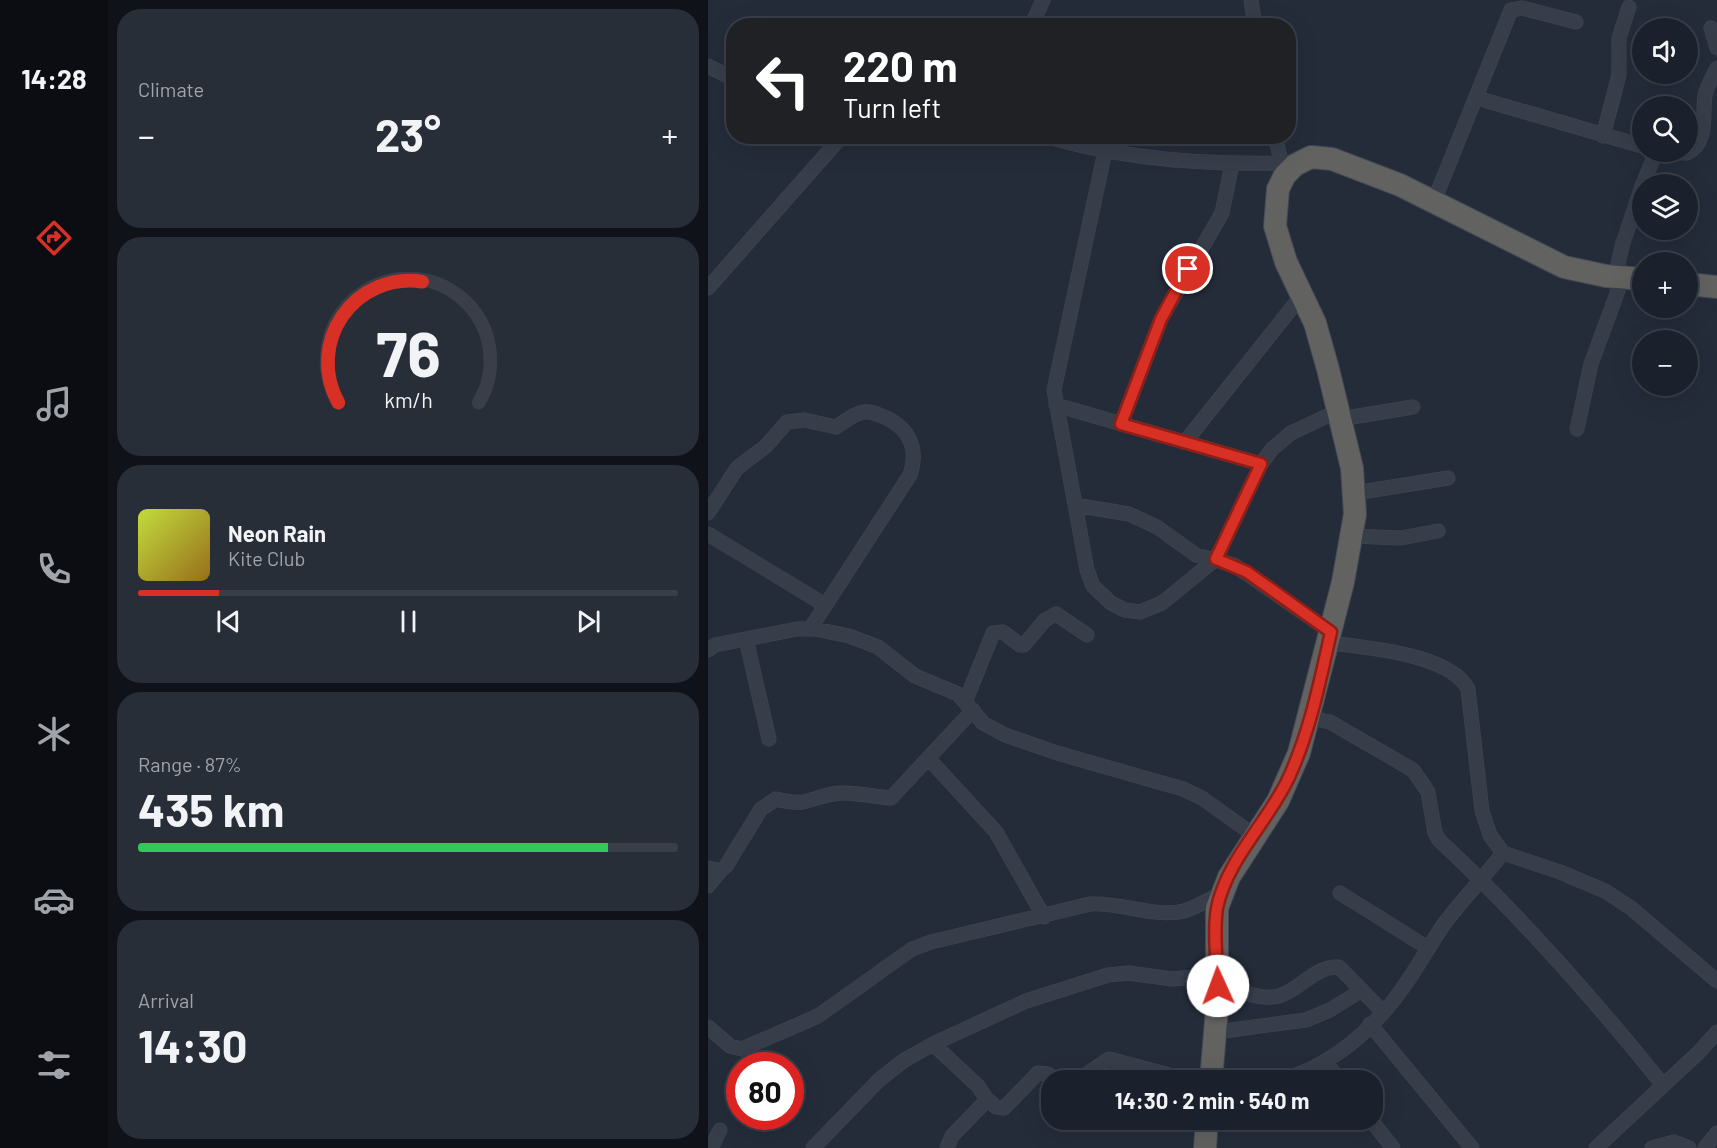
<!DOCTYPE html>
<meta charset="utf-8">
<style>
body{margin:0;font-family:Barlow,sans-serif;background:#282e38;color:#f1f3f6;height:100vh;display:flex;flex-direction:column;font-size:22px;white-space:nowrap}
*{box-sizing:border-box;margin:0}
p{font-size:20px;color:#a0a3a9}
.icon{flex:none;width:33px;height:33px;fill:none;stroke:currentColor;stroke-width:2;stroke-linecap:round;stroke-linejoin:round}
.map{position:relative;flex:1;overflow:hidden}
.details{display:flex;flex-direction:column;gap:9px;padding:9px;background:#0f1218;width:600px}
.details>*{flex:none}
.guide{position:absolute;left:18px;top:18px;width:570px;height:126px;border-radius:24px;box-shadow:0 6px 24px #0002,0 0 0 2px #393e48;background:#202124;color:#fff;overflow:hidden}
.tools{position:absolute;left:924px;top:18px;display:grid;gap:12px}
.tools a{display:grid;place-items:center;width:66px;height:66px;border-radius:50%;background:#1b212c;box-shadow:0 6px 24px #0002,0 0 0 2px #393e48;font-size:30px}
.speed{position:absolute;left:18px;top:1052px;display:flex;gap:12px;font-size:30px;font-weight:700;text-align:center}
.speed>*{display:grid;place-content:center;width:78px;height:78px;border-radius:50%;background:#1b212c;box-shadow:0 6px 24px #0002,0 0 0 2px #393e48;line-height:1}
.speed .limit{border:9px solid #d22;background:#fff;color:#111}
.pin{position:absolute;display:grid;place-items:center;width:51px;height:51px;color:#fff;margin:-26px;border:3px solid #fff;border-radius:50%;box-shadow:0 2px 6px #0007}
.me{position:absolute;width:66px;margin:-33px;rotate:358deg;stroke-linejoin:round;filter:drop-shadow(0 0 4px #0008)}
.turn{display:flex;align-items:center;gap:21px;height:126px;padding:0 18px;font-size:27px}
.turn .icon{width:78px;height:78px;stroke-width:2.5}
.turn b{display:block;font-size:42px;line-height:51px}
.big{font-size:45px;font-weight:700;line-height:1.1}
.details .card{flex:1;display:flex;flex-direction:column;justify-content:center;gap:9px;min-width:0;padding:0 21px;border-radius:24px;background:#282e38}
.details .dial{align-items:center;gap:0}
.dial svg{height:156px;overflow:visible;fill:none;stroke:#393e48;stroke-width:7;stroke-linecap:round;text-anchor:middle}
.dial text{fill:#f1f3f6;stroke:none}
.song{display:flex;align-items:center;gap:18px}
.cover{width:72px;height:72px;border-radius:9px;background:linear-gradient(135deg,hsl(70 70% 55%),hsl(40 70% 35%))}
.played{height:6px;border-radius:3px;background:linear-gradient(90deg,#d93025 15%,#393e48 15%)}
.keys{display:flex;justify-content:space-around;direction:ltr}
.heat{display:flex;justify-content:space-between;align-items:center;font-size:33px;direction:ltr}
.charge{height:9px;border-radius:4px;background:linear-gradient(90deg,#34c759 87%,#393e48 0)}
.trip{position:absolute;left:333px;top:1070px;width:342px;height:60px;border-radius:24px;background:#1b212c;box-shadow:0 6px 24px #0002,0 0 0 2px #393e48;font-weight:700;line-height:60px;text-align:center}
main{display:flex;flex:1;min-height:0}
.dock{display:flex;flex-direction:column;width:108px;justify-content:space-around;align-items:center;background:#0b0d12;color:#a0a3a9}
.dock .icon{width:42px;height:42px}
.dock .active{color:#d93025}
.dock b{font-size:27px;color:#f1f3f6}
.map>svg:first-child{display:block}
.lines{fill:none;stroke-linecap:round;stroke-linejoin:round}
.minor-casing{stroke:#414753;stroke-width:15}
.trunk-casing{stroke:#434955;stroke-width:24}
.minor{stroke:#373e4a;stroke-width:14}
.trunk{stroke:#626260;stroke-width:22}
.route-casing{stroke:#8d1f18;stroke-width:15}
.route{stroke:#d93025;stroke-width:10}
</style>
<main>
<nav class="dock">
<b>14:28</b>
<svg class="icon active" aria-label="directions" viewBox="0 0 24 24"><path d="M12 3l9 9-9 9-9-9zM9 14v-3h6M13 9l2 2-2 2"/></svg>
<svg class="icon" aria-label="music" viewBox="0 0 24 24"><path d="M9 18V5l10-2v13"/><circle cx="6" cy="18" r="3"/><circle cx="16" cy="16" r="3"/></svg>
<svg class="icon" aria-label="phone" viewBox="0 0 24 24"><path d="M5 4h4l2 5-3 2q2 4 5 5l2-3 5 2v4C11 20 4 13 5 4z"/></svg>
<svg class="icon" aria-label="climate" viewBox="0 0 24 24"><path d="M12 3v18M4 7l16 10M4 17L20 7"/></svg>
<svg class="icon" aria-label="car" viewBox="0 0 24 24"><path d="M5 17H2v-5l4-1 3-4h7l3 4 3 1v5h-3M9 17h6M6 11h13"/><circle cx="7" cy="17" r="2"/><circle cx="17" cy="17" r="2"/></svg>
<svg class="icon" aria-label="filters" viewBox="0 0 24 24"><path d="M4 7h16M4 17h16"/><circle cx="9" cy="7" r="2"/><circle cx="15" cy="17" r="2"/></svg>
</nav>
<section class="details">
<div class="card"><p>Climate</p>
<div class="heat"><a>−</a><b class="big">23°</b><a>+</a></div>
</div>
<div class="card dial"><svg viewBox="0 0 100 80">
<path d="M14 69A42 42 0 1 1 86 69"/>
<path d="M14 69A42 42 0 0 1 57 7" stroke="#d93025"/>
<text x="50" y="56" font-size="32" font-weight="700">76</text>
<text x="50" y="72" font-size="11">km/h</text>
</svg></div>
<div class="card">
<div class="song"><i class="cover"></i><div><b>Neon Rain</b><p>Kite Club</p></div></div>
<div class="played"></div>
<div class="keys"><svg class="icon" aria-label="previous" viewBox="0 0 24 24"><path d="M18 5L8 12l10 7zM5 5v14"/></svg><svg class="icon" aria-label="pause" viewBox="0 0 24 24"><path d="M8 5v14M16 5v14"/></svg><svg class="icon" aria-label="next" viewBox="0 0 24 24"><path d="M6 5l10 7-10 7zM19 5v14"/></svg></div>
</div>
<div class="card"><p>Range · 87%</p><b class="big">435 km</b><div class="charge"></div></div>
<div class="card"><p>Arrival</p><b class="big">14:30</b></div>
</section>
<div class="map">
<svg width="1009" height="1148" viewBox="0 0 1009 1148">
<rect width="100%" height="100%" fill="#242c3a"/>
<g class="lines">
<defs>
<path id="minor" d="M543 0 547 26
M323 26 335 0
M1003 28 1009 48
M0 66 26 79
M769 98 934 146
M337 136C414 159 492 165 572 163
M567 136 575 169
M895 136 911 75V38L921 7
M397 151 346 390 379 570 385 586 403 603 417 610 432 612 454 603 508 559 553 464 564 449 583 433 630 411
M956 152 979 153C1001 142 994 114 997 95 999 86 1005 76 1009 68
M935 184 948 152
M726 201 803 10 814 8 868 22
M907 276 915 243 934 186
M0 288 134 136
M348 405 553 464
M632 419 705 407
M413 424 453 319 514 213 524 164
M869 429 883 364 915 277
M477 442 594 295
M647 493 740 478
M367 505 421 514 449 527 488 555 526 565 623 632
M0 513 29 468 58 446 79 422 96 420 128 427C137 422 146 413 156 412 163 411 168 414 174 416 201 427 211 448 202 475L102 629
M0 534 117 605
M644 536 693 538 730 531
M38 639 61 739
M621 643C656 647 742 654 760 689L774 811 782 835 795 853 852 872 897 891 923 908 1009 981
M0 650 7 645 89 629H107L141 636 170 647 207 676 250 694 275 723 297 735 349 753 475 789 494 798 547 836
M258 700 285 633 295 632 312 645H316L337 620 348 614 379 635
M602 718 622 722 705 770 720 792 727 833 731 840C813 916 885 998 955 1085
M221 759 288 832 336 917
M0 868 12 871 18 866 53 809 68 799C102 808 102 796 132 793 149 792 166 797 183 798L265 710
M0 886 12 871
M632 893 720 948
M510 986C529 989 552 1001 571 996 592 990 608 965 631 967L674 1011
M662 1024 764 1148
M0 1027 22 1046 34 1049 110 1016 204 949 223 942 382 904C413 902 446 918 476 911 489 907 502 899 514 893
M508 1032 598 1020 622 1010 654 990
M225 1044 270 1086 278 1098 276 1103 244 1136 239 1148
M617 1062 632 1080
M370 1080 401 1059 480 1080
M571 1080C620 1069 665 1030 694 989 710 967 723 942 739 920 757 897 777 876 795 853
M278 1098 288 1107 296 1108 330 1073 340 1074 349 1080
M662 1119 685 1148
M3 1148 12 1130
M105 1148 171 1080 195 1061 225 1044 318 1001 400 975 421 973 464 979 510 975
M888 1148 990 1053 1009 1032
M944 1148 966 1142 981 1148
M997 1148 1009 1133"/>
<path id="trunk" d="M980 284 1009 287
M503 1080 509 1009V908L521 877 570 801 591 753 635 582 647 514 644 468 620 369 607 323 578 262 567 226 570 189 577 175 587 165 603 157 624 159 692 185 856 267 898 276 934 279
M497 1148 499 1119"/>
</defs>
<use href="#minor" class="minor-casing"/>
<use href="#trunk" class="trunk-casing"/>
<use href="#minor" class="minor"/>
<use href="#trunk" class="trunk"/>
</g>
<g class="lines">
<defs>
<path id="route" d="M480 269 453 319 413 424 553 464 508 559 539 572 623 632C612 681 602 731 581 777 561 821 519 859 509 908 505 933 509 961 510 986"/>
</defs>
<use href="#route" class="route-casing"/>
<use href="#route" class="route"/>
</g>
</svg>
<div class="tools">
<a><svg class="icon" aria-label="sound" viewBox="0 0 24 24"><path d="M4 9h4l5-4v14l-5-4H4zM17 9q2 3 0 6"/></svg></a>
<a><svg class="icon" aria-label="search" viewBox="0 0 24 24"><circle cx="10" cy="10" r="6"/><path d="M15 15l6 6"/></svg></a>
<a><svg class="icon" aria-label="layers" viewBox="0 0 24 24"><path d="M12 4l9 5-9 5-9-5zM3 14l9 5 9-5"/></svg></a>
<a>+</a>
<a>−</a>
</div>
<div class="speed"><div class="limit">80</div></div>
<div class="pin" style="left:480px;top:269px;background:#d93025"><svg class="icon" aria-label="arrive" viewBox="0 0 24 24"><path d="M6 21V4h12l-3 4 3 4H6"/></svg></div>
<svg class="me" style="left:510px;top:986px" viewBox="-20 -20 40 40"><circle r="19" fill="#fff"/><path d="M0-13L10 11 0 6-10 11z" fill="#d93025"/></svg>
<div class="trip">14:30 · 2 min · 540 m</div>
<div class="guide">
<div class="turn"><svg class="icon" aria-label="left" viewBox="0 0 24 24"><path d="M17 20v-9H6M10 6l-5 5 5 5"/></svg><div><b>220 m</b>Turn left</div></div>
</div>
</div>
</main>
